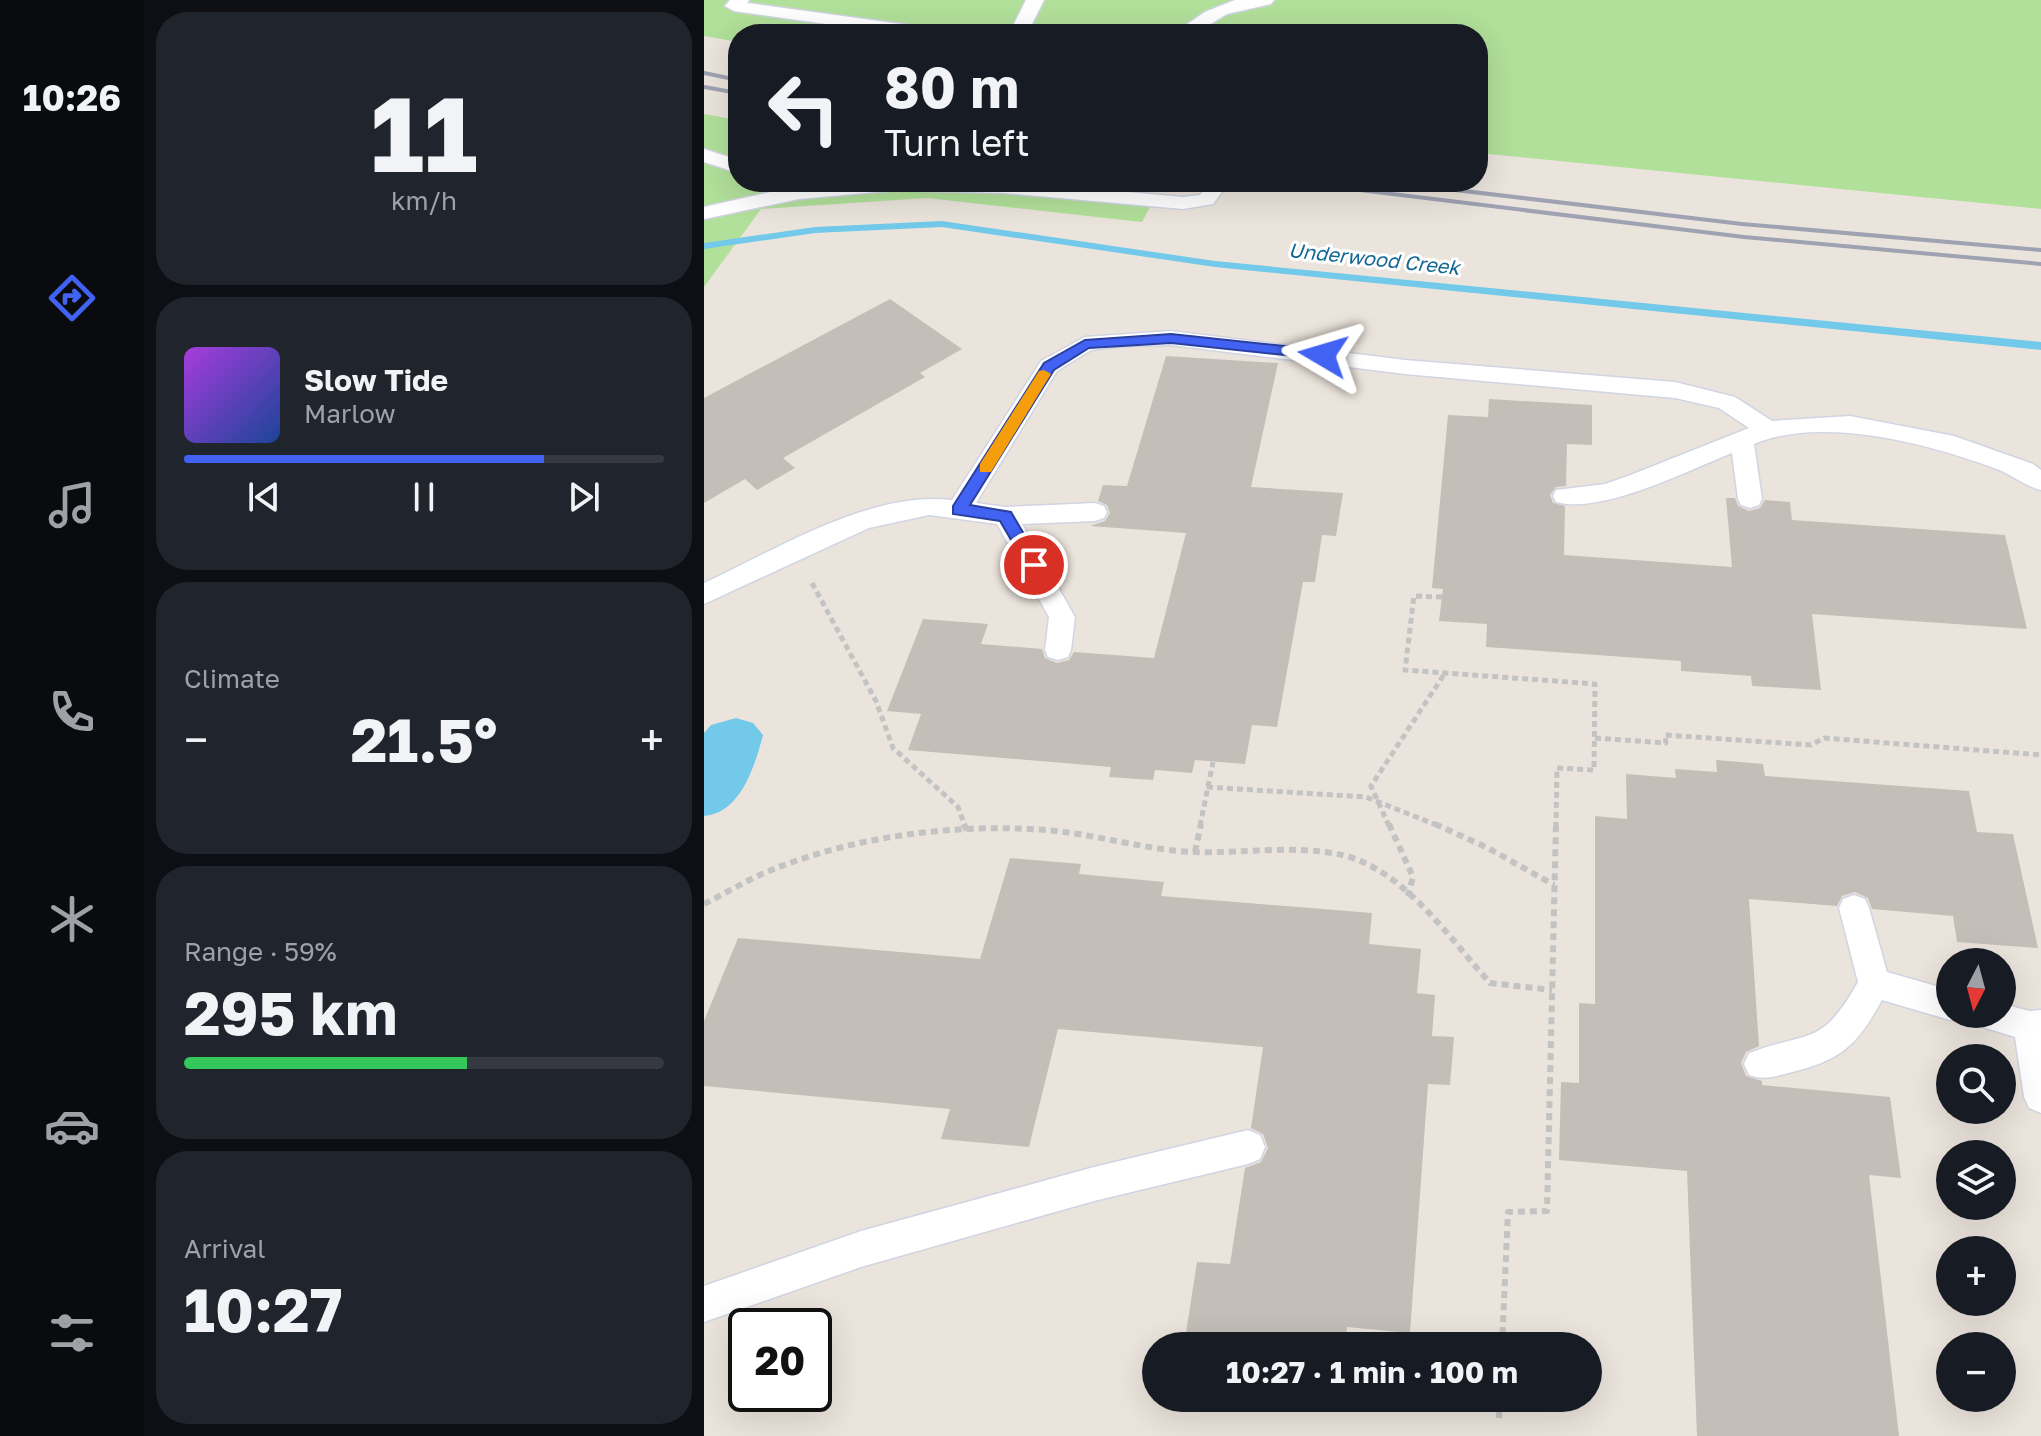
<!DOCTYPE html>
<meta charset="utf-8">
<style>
body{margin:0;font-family:"Golos Text",sans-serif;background:#20242c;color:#f1f3f6;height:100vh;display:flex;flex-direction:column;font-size:30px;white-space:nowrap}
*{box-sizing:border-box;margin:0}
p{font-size:26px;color:#9ea1a6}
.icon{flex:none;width:44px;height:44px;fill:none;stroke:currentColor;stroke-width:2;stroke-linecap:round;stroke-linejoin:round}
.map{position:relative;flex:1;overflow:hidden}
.drawer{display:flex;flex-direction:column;gap:12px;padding:12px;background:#0d0f14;width:560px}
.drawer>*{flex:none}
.top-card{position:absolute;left:24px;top:24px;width:760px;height:168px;border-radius:32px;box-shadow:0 8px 32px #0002;background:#171b24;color:#f1f3f6;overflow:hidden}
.needle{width:52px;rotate:186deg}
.tools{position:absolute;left:1232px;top:948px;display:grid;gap:16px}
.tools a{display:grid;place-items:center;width:80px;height:80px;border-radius:50%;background:#171b24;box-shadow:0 8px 32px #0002;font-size:40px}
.speed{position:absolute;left:24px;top:1308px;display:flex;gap:16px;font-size:40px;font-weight:700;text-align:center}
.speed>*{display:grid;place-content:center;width:104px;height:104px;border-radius:50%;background:#171b24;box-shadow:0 8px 32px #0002;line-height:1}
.speed .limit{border:4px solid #111;border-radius:12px;background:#fff;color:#111}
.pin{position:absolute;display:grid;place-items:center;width:68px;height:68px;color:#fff;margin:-34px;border:4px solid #fff;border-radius:50%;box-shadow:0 2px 8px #0007}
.me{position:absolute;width:88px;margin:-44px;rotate:277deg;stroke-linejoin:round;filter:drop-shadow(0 0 6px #0008)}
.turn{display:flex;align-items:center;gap:28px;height:168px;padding:0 24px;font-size:36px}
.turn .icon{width:104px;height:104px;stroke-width:2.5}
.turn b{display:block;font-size:56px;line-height:68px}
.big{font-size:60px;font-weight:700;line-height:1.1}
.drawer .card{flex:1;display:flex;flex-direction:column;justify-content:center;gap:12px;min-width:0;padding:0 28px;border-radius:32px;background:#20242c}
.drawer .dial{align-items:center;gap:0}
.dial b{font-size:104px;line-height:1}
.song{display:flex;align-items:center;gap:24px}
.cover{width:96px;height:96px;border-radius:12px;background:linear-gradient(135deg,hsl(280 70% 55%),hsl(220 70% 35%))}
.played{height:8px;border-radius:4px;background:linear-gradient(90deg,#4162f3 75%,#363941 75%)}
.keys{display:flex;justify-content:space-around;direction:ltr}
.heat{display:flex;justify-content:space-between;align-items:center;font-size:44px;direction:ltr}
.charge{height:12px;border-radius:6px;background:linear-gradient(90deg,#34c759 59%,#363941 0)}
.trip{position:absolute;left:438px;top:1332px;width:460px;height:80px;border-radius:40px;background:#171b24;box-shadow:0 8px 32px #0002;font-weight:700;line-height:80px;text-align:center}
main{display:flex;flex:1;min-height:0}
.menu{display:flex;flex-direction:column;width:144px;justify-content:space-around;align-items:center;background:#090b0e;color:#9ea1a6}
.menu .icon{width:56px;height:56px}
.menu .on{color:#4162f3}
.menu b{font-size:36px;color:#f1f3f6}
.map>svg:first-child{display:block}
.green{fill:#b1e09a}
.water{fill:#72c9ea}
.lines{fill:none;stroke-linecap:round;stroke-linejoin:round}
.stream{fill:#72c9ea;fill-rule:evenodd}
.building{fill:#c3beb8}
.lane-casing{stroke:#d1d4e2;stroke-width:3}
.path-far1{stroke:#c3c3c3;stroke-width:5;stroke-dasharray:6 4;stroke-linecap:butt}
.path{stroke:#c3c3c3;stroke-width:6;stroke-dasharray:7 5;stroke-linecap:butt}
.lane{fill:#fff;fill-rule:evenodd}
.rail{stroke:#9fa2b3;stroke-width:4}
.route{fill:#4162f3;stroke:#2a409e;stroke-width:2}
.slow{fill:#f59e0b}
.labels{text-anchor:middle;stroke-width:6;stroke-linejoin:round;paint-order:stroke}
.far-water-label{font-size:20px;font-style:italic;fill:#126794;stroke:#fff}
</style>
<main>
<nav class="menu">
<b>10:26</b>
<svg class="icon on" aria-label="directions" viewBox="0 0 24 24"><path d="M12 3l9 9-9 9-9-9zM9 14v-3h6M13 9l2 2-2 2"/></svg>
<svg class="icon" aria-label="music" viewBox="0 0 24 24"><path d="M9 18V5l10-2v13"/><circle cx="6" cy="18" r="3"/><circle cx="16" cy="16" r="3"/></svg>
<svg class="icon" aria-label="phone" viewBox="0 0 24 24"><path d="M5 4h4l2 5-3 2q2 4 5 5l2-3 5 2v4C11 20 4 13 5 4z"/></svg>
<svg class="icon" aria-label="climate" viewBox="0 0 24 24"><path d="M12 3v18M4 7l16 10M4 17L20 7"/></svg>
<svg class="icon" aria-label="car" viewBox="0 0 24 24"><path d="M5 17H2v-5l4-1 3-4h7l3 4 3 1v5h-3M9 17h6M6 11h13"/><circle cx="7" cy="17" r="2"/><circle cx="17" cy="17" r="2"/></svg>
<svg class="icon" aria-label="filters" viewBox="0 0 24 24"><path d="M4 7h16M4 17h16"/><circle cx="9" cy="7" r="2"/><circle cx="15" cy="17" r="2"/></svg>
</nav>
<section class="drawer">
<div class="card dial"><b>11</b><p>km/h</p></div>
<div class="card">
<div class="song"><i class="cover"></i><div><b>Slow Tide</b><p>Marlow</p></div></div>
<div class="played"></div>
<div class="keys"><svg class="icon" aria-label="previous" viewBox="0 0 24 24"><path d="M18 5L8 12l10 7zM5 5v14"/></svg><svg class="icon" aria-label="pause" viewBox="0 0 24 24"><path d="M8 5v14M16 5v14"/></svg><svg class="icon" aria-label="next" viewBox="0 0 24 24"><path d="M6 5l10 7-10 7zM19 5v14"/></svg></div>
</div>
<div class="card"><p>Climate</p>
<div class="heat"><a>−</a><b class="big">21.5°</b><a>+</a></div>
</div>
<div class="card"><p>Range · 59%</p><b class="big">295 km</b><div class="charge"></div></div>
<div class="card"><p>Arrival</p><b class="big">10:27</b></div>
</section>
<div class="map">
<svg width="1337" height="1436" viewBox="0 0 1337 1436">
<rect width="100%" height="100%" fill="#ebe4dc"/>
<path class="green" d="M0 0H1337V209L774 153V34H34V42L0 36Z
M0 114 34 120V182H364L451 198 438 222 223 198 57 209 0 287Z"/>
<path class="water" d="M32 718 49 723 59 735C51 765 37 813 0 816V733L7 725Z"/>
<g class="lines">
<path class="stream" d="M238 221 511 261 1337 342V350L511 267 238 227 111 233 0 249V243L111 227Z"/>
</g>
<path class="building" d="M186 299 258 349 216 373 221 377 79 458 91 468 53 490 41 479 0 503V398Z
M462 356 574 363 547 487 639 493 632 536 618 535 611 582H599L573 727 548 725 541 764 491 760 488 773 451 770 449 780 405 777 407 767 204 750 217 714 183 711 219 619 284 624 277 644 338 649 341 658 353 663 365 660 370 652 450 658 482 533 386 526 401 521 406 513 403 505 394 501 399 485 423 486Z
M785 399 888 405V445L863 444 862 486 852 487 846 495 849 503 861 506 860 555 1028 567 1022 498H1031L1034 506 1045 511 1056 508 1061 500 1086 502 1088 520 1301 535 1323 629 1108 614 1117 690 1048 686 1047 676 977 671V661L782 647 783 624 735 621 739 589 728 588 744 415 784 417Z
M1012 760 1059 764 1061 776 1265 791 1273 832 1309 834 1334 948 1253 942 1249 916 1168 909 1164 898 1151 892 1138 896 1133 906 1045 899 1055 1046 1042 1052 1037 1063 1042 1076 1058 1081V1085L1186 1097 1197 1178 1165 1175 1195 1436H993L983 1171 855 1160 857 1082 875 1083V1003L891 1004V816L923 819 922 774 972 778 971 769 1013 772Z
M306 858 377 864 375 874 460 882 457 896 668 913 665 944 717 949 713 993 731 995 728 1036 750 1037 746 1085 724 1084 706 1333 643 1327 641 1346H480L493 1262 526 1264 541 1168 557 1162 564 1148 559 1134 547 1128 559 1047 354 1029 325 1147 237 1139 246 1109 0 1086V1021L34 938 276 959Z"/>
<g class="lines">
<defs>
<path id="lane" d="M26 0H45L43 3 233 29 242 34H194L30 11 21 6Z
M322 0H340L323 34H305Z
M531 0H570L567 4 523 14 490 34H469L501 12Z
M0 149 34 160V173L0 162Z
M130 182H315L479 197 496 195 505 182H521L523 185 509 204 479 209 300 193 193 190 95 199 0 219V207L71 191Z
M467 331 701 360 971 382 1031 397 1068 421 1146 416 1250 436 1329 464 1337 470V490C1321 486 1308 475 1293 469 1226 444 1119 415 1050 444L1058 499 1055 505 1046 508 1037 505 1034 499 1028 453C985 470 897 515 852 502L849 496 852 490 901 484 924 476 1045 428 1015 408 971 398 701 374 467 345 420 346 387 350 353 371 272 503 301 507 391 503 400 506 403 512 400 518 391 521 318 524 371 617 367 650 364 657 354 660 344 657 341 650 345 617 293 524 225 515 165 528 0 604V583C72 550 167 490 248 500L337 361 381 337Z
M1150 895 1161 899 1165 908 1183 972 1246 990V1014L1257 1015 1246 1020 1178 1000C1154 1044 1138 1060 1088 1072 1073 1076 1061 1081 1045 1075L1040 1064 1045 1053C1106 1030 1117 1048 1154 982L1135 908 1139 899Z
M1298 1004 1326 1011 1337 1010V1113L1325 1108 1320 1097 1311 1037 1269 1024 1264 1014H1298Z
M544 1130 556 1135 561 1147 556 1159 544 1164 390 1201 157 1267 0 1322V1286L157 1231 390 1167Z"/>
</defs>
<use href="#lane" class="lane-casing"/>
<path class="path-far1" d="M108 583 172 701 189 748 254 807 261 826
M738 597 710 596 701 670 891 684 890 770 853 768 852 826
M891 738 962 743 961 735 1107 745 1120 738 1337 755
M503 787 662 797 735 826
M496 826 509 762
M685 826 667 786 741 673"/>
<path class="path" d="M260 824 263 831
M685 824 709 877 704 896
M731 824 784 848 850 885
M491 852 497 824
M0 904C22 893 43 880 65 871 152 835 259 822 352 831 398 836 443 850 490 852 540 854 613 841 659 862 711 886 749 942 786 983L848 990
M798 1346 804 1212 843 1211 852 824
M795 1418 796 1398"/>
<use href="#lane" class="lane"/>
<path class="rail" d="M0 73 34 80
M0 87 34 93
M590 182 1040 237 1337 264
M684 182 1038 224 1337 250"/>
</g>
<path class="route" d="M467 334 619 350 626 355 619 359 467 343 385 348 350 370 266 505 307 512 338 565 336 569H324L296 521 249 514V506L340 363 381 340Z"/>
<path class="slow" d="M340 370 347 374 287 472H276V464L335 371Z"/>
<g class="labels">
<g class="far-water-label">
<text transform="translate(670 259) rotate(6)" y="7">Underwood Creek</text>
</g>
</g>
</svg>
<div class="tools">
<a><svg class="needle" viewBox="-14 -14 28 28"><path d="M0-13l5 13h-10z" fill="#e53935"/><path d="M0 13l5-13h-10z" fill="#9ea1a6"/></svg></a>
<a><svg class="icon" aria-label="search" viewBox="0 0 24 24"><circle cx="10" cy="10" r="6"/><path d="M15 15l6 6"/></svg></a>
<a><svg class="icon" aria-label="layers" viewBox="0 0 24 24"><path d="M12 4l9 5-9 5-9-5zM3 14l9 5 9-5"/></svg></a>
<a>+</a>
<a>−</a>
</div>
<div class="speed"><div class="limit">20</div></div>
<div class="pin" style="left:330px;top:565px;background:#d93025"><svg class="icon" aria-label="arrive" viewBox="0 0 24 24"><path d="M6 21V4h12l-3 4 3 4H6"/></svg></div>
<svg class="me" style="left:619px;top:355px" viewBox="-20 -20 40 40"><path d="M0-17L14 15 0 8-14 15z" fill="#4162f3" stroke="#fff" stroke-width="4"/></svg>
<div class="trip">10:27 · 1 min · 100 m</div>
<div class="top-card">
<div class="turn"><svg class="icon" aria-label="left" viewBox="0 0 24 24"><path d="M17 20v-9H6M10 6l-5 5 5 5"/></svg><div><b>80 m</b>Turn left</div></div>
</div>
</div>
</main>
